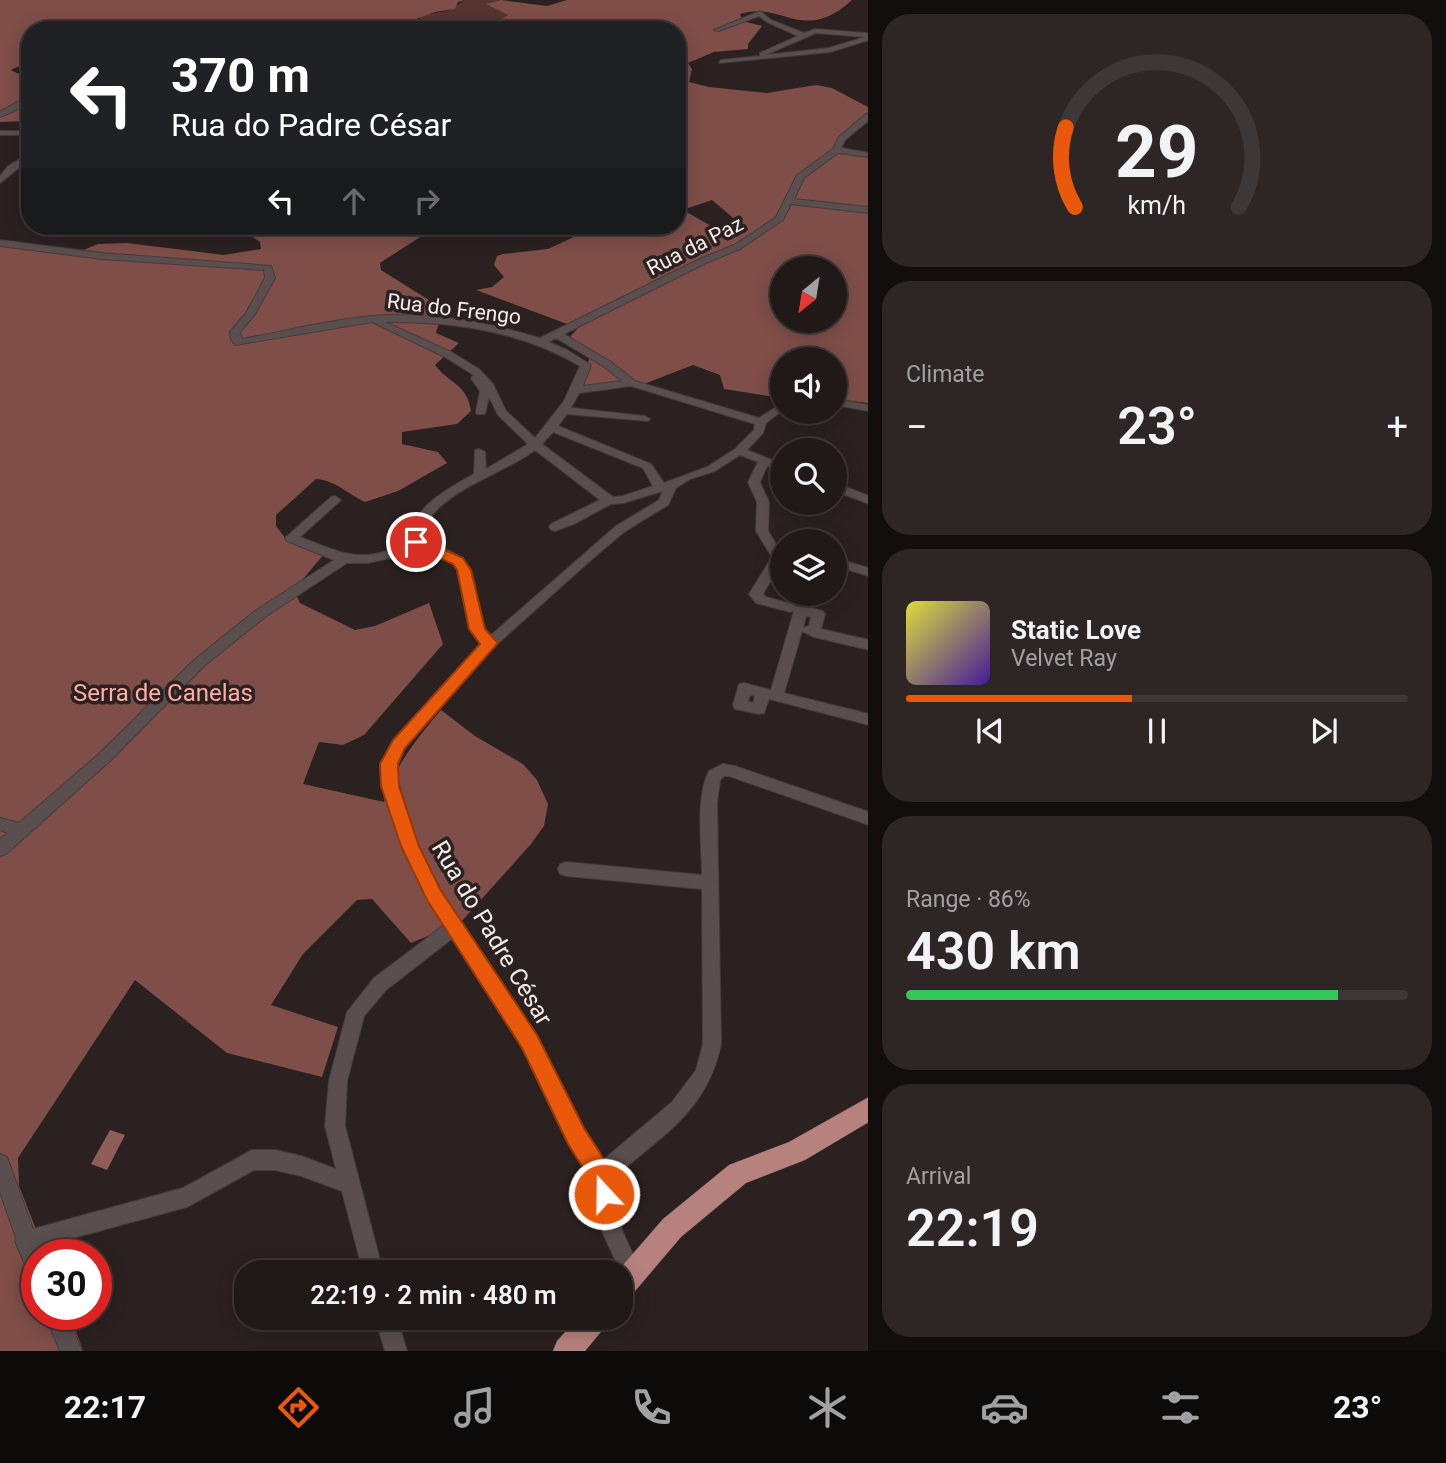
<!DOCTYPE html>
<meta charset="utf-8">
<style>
body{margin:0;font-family:Roboto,sans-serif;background:#2d2625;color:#f1f3f6;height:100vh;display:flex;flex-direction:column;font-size:26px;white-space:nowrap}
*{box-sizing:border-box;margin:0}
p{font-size:23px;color:#a2a0a2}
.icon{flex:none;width:38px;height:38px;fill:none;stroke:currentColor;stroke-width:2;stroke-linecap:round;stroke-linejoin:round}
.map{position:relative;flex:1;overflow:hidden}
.drawer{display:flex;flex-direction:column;gap:14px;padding:14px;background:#120e0d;width:578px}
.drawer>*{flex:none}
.guide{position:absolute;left:21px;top:21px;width:665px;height:214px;border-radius:28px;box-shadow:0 4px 18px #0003,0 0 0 2px #3d3837;background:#202124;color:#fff;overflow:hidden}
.needle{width:46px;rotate:210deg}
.tools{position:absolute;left:770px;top:256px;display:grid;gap:14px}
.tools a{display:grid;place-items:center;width:77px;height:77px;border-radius:50%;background:#201918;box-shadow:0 4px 18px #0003,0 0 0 2px #3d3837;font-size:35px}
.speed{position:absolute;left:21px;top:1239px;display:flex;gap:14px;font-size:35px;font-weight:700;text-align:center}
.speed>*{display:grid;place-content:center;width:91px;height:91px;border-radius:50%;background:#201918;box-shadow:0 4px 18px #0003,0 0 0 2px #3d3837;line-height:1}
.speed .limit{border:10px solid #d22;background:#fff;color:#111}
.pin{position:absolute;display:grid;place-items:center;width:60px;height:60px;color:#fff;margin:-30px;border:4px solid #fff;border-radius:50%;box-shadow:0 2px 7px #0007}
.me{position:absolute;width:77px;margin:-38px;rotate:339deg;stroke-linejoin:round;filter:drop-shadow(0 0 5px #0008)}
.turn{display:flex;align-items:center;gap:24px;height:147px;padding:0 35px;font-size:32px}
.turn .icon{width:91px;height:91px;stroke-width:2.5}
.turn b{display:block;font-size:49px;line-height:60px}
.lanes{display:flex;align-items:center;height:66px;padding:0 35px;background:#0003;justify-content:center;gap:35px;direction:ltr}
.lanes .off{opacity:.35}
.big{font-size:52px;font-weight:600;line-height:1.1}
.drawer .tile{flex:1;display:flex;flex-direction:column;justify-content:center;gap:10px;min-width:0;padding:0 24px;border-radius:28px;background:#2d2625}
.drawer .dial{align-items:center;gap:0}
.dial svg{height:182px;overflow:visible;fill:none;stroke:#3d3837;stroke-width:7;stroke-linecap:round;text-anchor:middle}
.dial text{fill:#f1f3f6;stroke:none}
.song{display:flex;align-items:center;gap:21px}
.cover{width:84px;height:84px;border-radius:10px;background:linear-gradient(135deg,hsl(60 70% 55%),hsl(260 70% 35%))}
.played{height:7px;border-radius:4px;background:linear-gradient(90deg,#ea580c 45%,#3d3837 45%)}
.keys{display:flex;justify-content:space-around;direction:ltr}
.heat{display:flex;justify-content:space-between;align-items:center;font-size:38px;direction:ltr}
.charge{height:10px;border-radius:5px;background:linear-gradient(90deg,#34c759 86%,#3d3837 0)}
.trip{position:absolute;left:234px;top:1260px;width:399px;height:70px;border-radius:28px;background:#201918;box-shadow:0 4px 18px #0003,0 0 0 2px #3d3837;font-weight:600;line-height:70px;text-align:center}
.dock{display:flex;height:112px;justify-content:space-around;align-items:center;background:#0d0a0a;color:#a2a0a2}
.dock .icon{width:49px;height:49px}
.dock .active{color:#ea580c}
.dock b{font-size:32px;color:#f1f3f6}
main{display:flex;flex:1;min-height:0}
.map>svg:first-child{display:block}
.green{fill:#573431}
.forest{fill:#7f4e49;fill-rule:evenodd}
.water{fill:#8f5d58}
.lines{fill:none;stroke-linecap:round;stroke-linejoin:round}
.minor-casing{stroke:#443c3c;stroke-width:2}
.major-casing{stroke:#443c3c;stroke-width:1}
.minor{fill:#5a4f4e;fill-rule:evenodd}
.major{fill:#b7827d;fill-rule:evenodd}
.route{fill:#ea580c;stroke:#983908;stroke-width:2}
.labels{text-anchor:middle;stroke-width:7;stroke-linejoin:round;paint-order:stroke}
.far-street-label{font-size:21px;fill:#f3eceb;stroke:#2b2120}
.park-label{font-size:24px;fill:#feaca4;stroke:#2b2120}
.street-label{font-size:24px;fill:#f3eceb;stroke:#2b2120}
</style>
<main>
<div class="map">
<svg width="869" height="1351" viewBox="0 0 869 1351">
<rect width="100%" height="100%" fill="#2b2120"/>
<path class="green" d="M465 0H501L487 4 509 15C486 34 441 36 415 23L423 15 448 11Z"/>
<path class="forest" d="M0 0H465L458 2 455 9 435 12 416 19 415 23 442 30H30V61L11 70 21 75 23 81 30 83V121L0 122Z
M501 0 547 6 567 0H852C803 45 782 0 740 14L743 21 762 26 748 44V49L714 52 688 63 692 69 689 82 709 87 767 93 816 85 832 88 868 107V117L839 145 852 152 868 155V403L835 399V359H782V398L724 389 720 375 693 365 644 384 603 388 582 385 589 359 569 338 578 328 476 290 492 287 504 277 494 265 497 256 503 254 548 249 597 226H677V30H469L498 22 508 15 486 4ZM712 200 739 223 738 224 720 231 683 210ZM782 268H835V320H782Z
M222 226H437L380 263 381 270 448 312 438 326 436 333 459 343 435 365C449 384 467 383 471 411L457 424 402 432V444L438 452 447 463 398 491 365 502C348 494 335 480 316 479L276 515V526L286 539 324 554 294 590 300 603 355 630 375 626 429 603 443 644 364 735 343 745 319 742 303 784 384 802C391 771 420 734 441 710L475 736 523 764 537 780 548 804 544 826 531 844 461 922 411 943 372 899 357 900 303 954 271 1005 338 1027 322 1077 227 1053 135 980 18 1158 19 1186 46 1255H37V1314H70L83 1351H0V241L81 251 98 244 127 243 224 255 261 249 260 242 243 230Z"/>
<path class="water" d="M110 1130 125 1135 107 1170 91 1164Z"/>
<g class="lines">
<defs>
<path id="minor" d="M760 11 771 20 804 33 815 29 866 33 869 34V40L830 52 719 63 721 60 760 56V53L798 36 767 22 759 16 719 31 714 30ZM816 33 865 37 829 48 765 55Z
M27 90H30C30 106 13 112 0 117V112L19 101Z
M866 114H869V120L845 140 841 148 869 153V157L838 153 804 178 794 199 869 207V213L791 204 783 220 740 249 708 262 564 334 611 362 635 381 759 418 782 403V411L766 423 763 433 747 450 782 464V471L767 466 760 482 769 502 768 531 782 554V561L763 594 766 597 795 605 796 607 801 605 823 611 825 614 821 629 869 640V650L814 637 802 631 784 693 869 714V725L769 699 764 713 759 714 735 709 733 705 739 684 744 683 771 690 794 611 790 612 756 603 749 594 772 557 756 531 757 502 748 482 758 462 740 455 715 471 690 479 676 488 668 505 624 532 592 559 495 646 404 747 397 764V778L418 846 440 889 535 1036 583 1129 603 1160 672 1102 696 1070 703 1044 702 889 566 876 560 874 558 869 560 864 566 862 702 875C702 845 695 798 709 771L723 764 735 766 869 812V825L729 776H724L720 780 717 803 721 1044C707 1112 661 1136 612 1179L622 1230 642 1275 639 1282 632 1285 625 1282 602 1231 592 1178 569 1143 523 1048 453 938 386 990 364 1016 347 1081 345 1126 383 1272H363L342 1191 301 1176 275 1170H254L187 1207 40 1247 42 1255H37V1279L30 1276 15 1241 16 1238 0 1192V1154L7 1157 33 1229 183 1188 252 1150H275L301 1156 336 1169 325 1126 329 1081 347 1012 374 978 444 925 428 899 402 846 381 778V764L393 740 482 644C458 625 473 589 455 567 447 556 429 553 416 547L399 556 368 563H347L265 617 204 666 110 761 6 854 0 856V839L8 833 0 830V818L19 823 100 753 194 660 255 611 334 560 287 541 285 538 331 497 335 496 341 500 300 537C343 554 366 566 410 540 411 507 448 489 474 474L475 450 479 449 485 452 486 469 528 444 498 415 489 397 485 414H477L476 412 480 391 471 378 474 375 472 374 445 357 372 322 235 345 231 339 230 332 246 313 265 278 264 270 102 259 0 246V240L102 253 271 266 275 278 255 314 240 332 242 339C282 332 323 321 364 317 422 310 484 321 540 338L702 258 734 245 753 233 776 217 797 175 833 149 839 137ZM385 322C453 321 521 331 580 366L564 401 535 438 506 411 493 384 479 369 453 353ZM556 338 603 366 622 381 583 386 591 365 567 350 549 342ZM631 386 755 424 754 430 735 449 707 467 664 483 651 464 558 426 567 414 648 421 650 419 644 416 571 408 579 393ZM553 432 643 468 653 486 623 496 613 497 542 444ZM535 450 600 500 551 524 549 527 551 530 555 531 574 524 611 504 623 503 663 491 659 500 616 526 490 636C470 616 484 579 462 559 452 549 435 546 422 540 423 496 505 474 535 450ZM806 616 811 617 809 626 803 628ZM750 695 755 696 753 703 748 701Z
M0 131H30V135H0Z
M30 153V159L0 183V176L8 166Z
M835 399 869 405V411L835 405Z
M835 483 869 496V504L835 491Z
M835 558 869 568V576L835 566Z
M45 1314H67L82 1351H60Z
M375 1318H397L407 1351H385Z"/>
<path id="major" d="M869 1097V1122L805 1160 746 1183 681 1237 630 1297 621 1301V1272H617L663 1219 729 1165 789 1142Z
M578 1318H609L605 1327 585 1351H553L557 1341Z"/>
</defs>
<use href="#minor" class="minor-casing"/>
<use href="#major" class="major-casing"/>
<use href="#minor" class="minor"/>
<use href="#major" class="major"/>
</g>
<path class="route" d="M416 537 463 558 471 570 485 629 498 643 405 748 398 764 399 786 419 846 440 889 537 1035 584 1128 609 1167 616 1194 612 1202 604 1205 596 1202 590 1179 568 1144 522 1048 427 900 401 846 381 786 380 764 393 740 480 644 469 629 457 570 453 564 411 545 409 542Z"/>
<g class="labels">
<g class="far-street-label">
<text transform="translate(695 246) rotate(-27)" y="7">Rua da Paz</text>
<text transform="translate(454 309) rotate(7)" y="7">Rua do Frengo</text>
</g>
<g class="park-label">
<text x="163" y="701">Serra de Canelas</text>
</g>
<g class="street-label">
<text transform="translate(492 933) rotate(59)" y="8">Rua do Padre César</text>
</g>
</g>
</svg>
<div class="tools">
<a><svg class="needle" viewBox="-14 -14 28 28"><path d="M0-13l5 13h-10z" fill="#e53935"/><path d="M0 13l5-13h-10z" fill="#a2a0a2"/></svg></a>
<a><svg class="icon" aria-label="sound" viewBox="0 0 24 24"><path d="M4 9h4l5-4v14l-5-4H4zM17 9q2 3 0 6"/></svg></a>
<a><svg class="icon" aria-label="search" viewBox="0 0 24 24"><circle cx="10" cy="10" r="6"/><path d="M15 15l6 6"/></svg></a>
<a><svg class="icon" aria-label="layers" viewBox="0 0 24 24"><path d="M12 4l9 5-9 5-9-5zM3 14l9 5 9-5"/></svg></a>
</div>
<div class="speed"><div class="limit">30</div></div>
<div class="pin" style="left:416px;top:542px;background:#d93025"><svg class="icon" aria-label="arrive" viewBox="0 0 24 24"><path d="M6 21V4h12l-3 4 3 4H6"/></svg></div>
<svg class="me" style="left:604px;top:1194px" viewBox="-20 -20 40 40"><circle r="17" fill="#ea580c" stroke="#fff" stroke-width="3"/><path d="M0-11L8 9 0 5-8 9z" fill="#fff"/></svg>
<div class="trip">22:19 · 2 min · 480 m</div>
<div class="guide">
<div class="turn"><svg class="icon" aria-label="left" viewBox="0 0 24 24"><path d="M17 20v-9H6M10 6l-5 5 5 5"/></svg><div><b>370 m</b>Rua do Padre César</div></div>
<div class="lanes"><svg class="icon" aria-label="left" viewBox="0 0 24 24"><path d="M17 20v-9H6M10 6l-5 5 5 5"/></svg><svg class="icon off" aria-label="ahead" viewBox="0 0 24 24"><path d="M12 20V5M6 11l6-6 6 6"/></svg><svg class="icon off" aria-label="right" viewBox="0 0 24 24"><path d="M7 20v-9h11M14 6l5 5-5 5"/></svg></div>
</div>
</div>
<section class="drawer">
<div class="tile dial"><svg viewBox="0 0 100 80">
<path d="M14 69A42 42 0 1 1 86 69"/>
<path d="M14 69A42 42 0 0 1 10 34" stroke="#ea580c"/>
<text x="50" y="56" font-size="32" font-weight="700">29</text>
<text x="50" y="72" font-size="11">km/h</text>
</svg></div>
<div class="tile"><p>Climate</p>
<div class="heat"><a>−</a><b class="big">23°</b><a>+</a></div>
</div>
<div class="tile">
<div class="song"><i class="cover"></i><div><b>Static Love</b><p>Velvet Ray</p></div></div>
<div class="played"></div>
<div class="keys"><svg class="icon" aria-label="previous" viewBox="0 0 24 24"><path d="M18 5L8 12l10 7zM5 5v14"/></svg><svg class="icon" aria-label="pause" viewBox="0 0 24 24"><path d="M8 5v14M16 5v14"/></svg><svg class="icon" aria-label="next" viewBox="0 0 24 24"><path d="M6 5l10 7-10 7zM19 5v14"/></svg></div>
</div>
<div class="tile"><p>Range · 86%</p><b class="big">430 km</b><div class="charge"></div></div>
<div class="tile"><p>Arrival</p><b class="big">22:19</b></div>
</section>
</main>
<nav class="dock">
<b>22:17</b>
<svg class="icon active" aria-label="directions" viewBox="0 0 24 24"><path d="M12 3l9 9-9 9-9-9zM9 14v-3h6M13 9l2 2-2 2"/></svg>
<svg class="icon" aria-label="music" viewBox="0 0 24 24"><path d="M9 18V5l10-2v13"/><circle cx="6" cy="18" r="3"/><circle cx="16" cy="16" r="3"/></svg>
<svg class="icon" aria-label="phone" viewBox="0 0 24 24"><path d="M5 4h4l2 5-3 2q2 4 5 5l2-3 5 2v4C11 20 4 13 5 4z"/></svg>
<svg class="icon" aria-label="climate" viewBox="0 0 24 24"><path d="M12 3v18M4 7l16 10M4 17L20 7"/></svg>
<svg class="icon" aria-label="car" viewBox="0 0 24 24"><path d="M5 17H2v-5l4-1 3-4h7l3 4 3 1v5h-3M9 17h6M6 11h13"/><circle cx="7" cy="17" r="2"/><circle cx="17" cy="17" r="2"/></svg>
<svg class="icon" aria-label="filters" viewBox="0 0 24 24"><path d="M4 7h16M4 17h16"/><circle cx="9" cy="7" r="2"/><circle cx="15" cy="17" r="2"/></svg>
<b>23°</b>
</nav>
